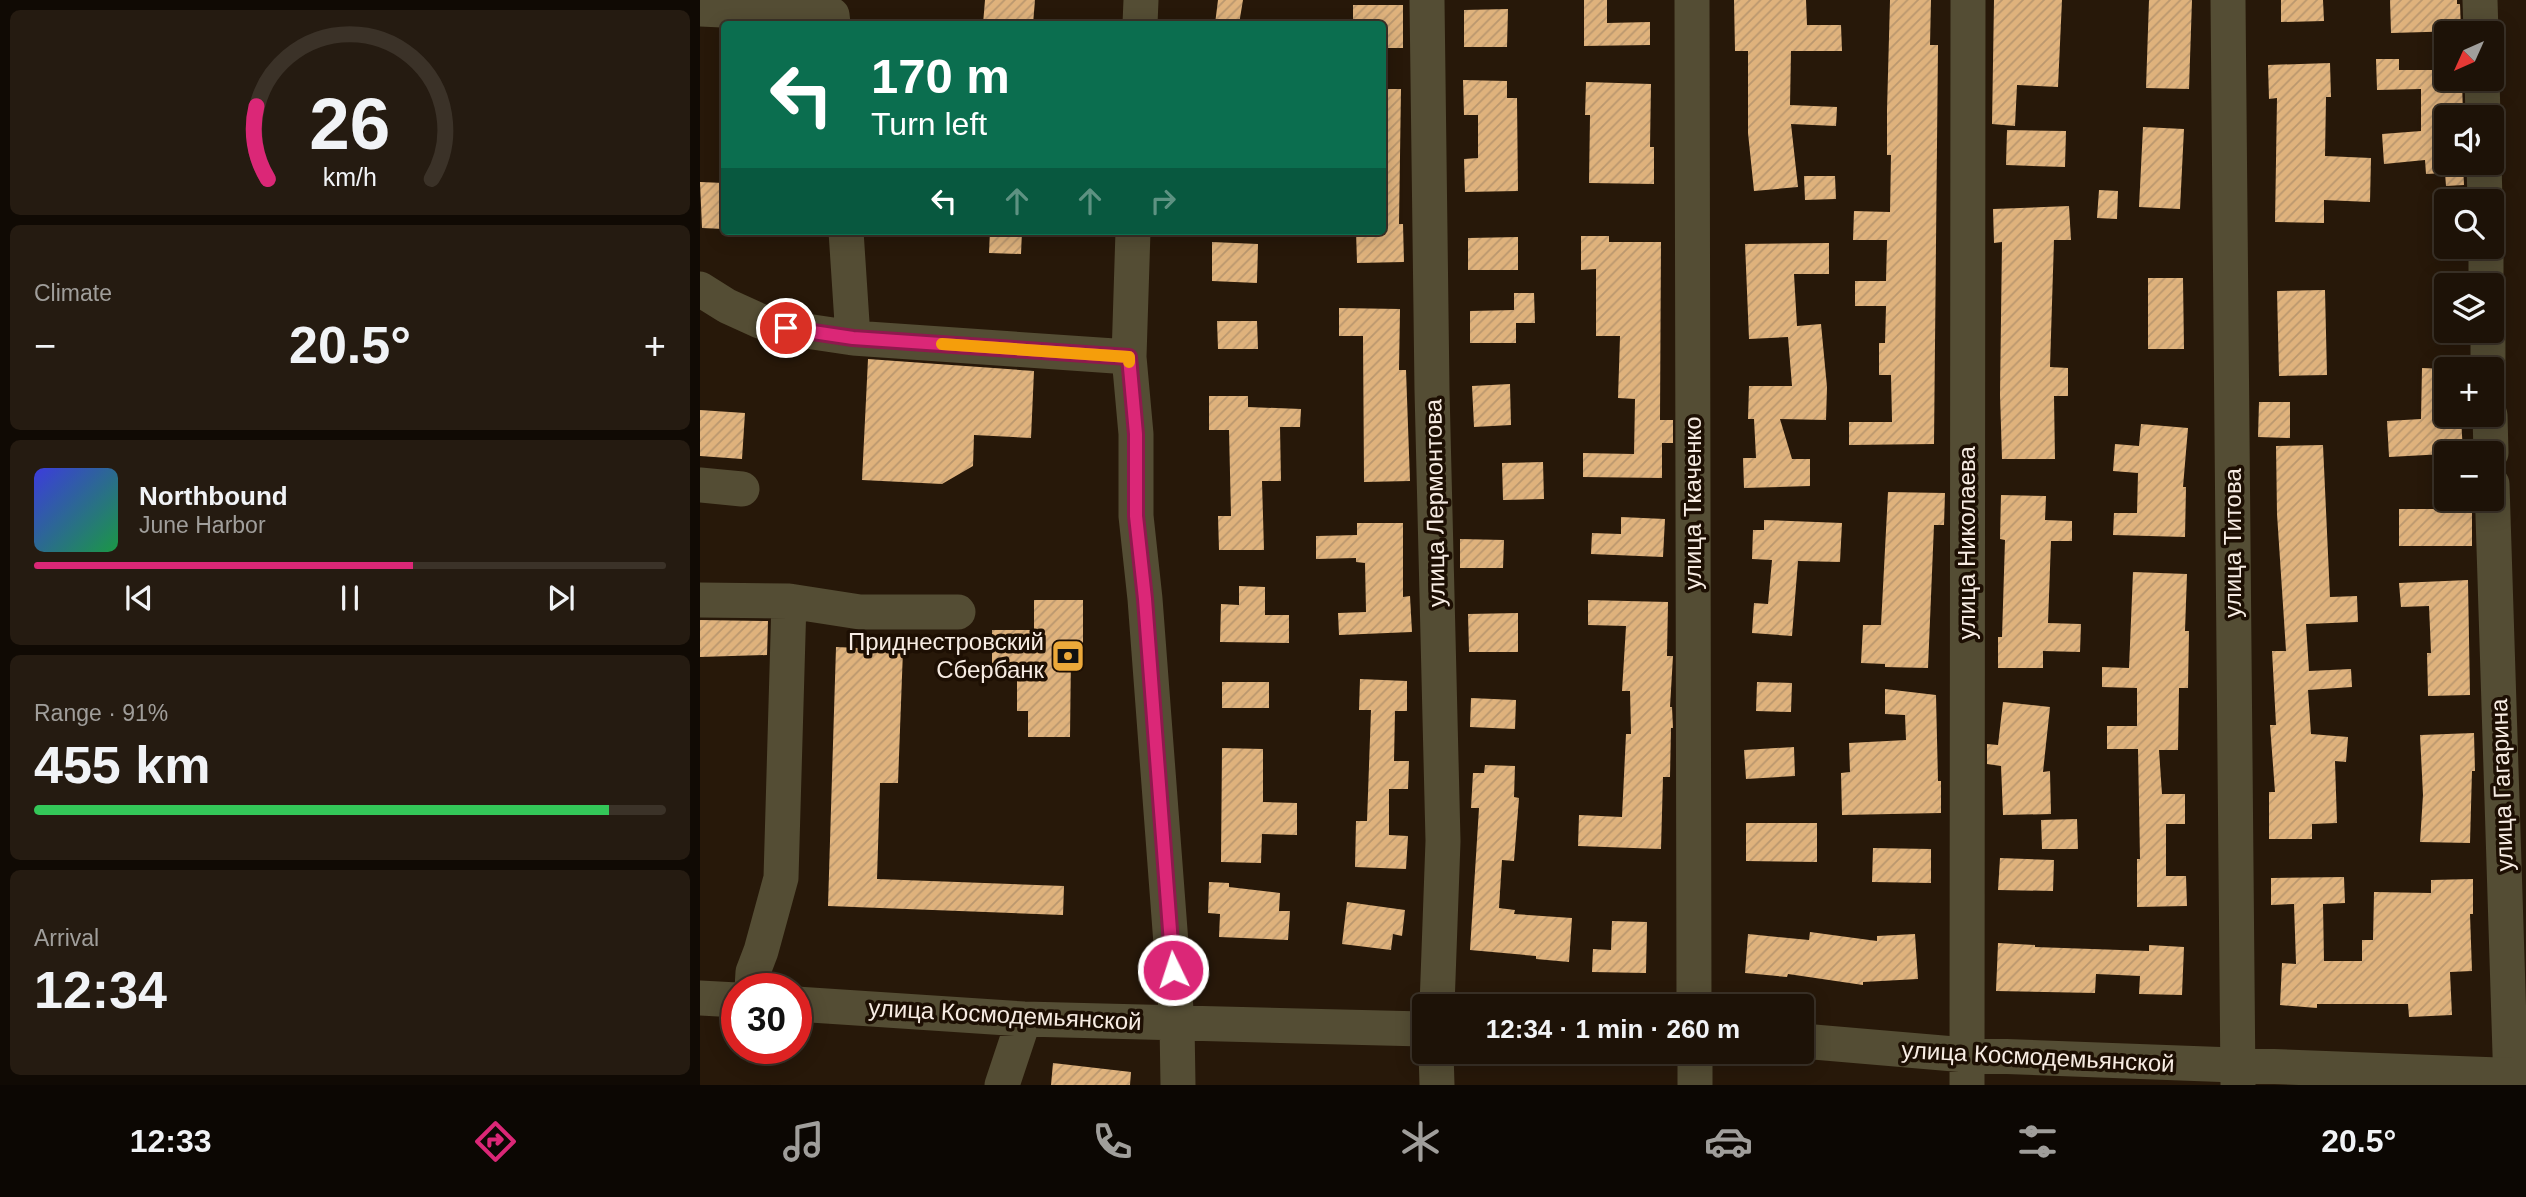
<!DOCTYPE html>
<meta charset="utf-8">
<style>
body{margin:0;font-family:Helvetica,sans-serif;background:#251b11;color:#f1f3f6;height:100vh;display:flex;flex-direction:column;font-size:26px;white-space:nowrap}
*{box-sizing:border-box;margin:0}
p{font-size:23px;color:#a09e9b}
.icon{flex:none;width:38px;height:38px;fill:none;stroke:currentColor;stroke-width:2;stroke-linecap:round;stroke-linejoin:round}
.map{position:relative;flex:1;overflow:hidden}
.sheet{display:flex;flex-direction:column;gap:10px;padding:10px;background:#100a04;width:700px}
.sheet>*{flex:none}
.banner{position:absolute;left:21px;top:21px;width:665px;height:214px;border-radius:7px;box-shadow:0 4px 18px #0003,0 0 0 2px #3b3228;background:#0b6e4f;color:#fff;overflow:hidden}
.needle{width:46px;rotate:225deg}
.tools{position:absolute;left:1734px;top:21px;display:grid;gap:14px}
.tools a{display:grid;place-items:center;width:70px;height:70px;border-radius:7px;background:#1d1207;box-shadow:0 4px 18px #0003,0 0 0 2px #3b3228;font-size:35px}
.speed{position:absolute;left:21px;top:973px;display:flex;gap:14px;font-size:35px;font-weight:700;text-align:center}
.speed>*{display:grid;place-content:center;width:91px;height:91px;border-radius:50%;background:#1d1207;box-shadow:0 4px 18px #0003,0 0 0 2px #3b3228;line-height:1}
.speed .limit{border:10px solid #d22;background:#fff;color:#111}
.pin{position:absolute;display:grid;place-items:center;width:60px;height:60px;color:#fff;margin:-30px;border:4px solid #fff;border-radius:50%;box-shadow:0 2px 7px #0007}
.me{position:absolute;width:77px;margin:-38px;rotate:356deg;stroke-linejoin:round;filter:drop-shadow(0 0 5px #0008)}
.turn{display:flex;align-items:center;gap:24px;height:147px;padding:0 35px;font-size:32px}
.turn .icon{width:91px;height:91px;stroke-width:2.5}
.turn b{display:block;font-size:49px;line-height:60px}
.lanes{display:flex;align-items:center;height:66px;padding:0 35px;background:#0003;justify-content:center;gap:35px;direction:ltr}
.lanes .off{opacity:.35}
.big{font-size:52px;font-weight:800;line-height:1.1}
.sheet .card{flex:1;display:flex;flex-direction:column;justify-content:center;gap:10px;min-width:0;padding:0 24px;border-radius:10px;background:#251b11}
.sheet .dial{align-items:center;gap:0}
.dial svg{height:182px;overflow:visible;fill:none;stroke:#3b3228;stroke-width:7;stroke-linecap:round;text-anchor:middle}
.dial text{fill:#f1f3f6;stroke:none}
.song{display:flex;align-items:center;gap:21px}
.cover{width:84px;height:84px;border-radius:10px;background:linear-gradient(135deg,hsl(240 70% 55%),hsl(140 70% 35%))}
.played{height:7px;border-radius:4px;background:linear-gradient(90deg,#db2777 60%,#3b3228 60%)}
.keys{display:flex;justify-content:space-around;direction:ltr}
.heat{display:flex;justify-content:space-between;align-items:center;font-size:38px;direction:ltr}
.charge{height:10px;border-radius:5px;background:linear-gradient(90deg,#34c759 91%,#3b3228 0)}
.trip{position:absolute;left:712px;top:994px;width:402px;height:70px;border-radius:7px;background:#1d1207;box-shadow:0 4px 18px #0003,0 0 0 2px #3b3228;font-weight:800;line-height:70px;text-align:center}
.dock{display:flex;height:112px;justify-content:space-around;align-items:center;background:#0c0703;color:#a09e9b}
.dock .icon{width:49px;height:49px}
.dock .on{color:#db2777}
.dock b{font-size:32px;color:#f1f3f6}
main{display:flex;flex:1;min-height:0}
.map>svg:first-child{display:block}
.building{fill:url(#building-hatch)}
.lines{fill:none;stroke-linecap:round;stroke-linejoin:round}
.minor{stroke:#544d34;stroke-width:35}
.route-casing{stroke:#8e194d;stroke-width:18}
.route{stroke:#db2777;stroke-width:12}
.slow{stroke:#f59e0b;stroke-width:12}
.labels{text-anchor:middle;stroke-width:7;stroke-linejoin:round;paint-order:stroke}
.street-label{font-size:24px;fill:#f7ece3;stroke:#1d0f03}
.poi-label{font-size:24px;fill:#f7ece3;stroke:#1d0f03;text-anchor:end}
</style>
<main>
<section class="sheet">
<div class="card dial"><svg viewBox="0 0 100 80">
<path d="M14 69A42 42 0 1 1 86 69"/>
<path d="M14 69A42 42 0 0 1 9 37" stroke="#db2777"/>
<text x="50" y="56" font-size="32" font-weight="700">26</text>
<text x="50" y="72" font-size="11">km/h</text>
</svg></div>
<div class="card"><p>Climate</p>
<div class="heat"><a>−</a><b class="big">20.5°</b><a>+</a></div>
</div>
<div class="card">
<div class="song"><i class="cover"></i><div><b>Northbound</b><p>June Harbor</p></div></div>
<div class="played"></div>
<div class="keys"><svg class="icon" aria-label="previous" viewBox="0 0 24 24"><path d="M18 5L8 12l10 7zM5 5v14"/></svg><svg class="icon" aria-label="pause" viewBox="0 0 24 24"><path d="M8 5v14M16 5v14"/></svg><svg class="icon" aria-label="next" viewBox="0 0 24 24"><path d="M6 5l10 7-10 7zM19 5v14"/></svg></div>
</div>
<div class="card"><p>Range · 91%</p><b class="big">455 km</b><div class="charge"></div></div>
<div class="card"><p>Arrival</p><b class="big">12:34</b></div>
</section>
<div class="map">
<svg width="1826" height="1085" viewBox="0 0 1826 1085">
<defs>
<pattern id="building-hatch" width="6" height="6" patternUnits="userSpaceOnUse" patternTransform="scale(1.75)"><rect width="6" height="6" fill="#dfb27c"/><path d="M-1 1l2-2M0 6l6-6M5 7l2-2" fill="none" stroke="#ba976e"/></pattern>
</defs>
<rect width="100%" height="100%" fill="#271809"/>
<path class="building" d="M285 0H335L333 24H283Z
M518 0H543L539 24H515Z
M884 0H907V23L950 22V45L884 46Z
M1034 0H1106L1107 25H1141L1142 51H1091L1090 105 1137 107 1136 126 1091 124 1098 187 1054 191 1048 133V51H1035Z
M1190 0H1231L1230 45H1238L1234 444 1149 445V422H1192L1191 375H1179V343H1185L1186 306H1155V281H1186L1187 240H1153L1154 211 1190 212 1191 155H1187V110Z
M1294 0H1362L1358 87 1317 85 1315 126 1292 124Z
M1449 0H1492L1489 89 1446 88Z
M1581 0H1623L1624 21 1581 22Z
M1690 0H1757V4H1760L1761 31 1691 33Z
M653 5H703V48H682V24H653Z
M808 9 807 47H764V10Z
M1676 59H1699V70H1746V79H1762L1763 117H1746V163H1763L1764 185 1746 186 1745 173 1726 174 1725 160 1684 164 1682 134 1721 131V89L1677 90Z
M1630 63 1631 97H1626L1625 156 1671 158 1670 202 1624 200V223L1575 222 1577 98 1569 99 1568 65Z
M763 80 807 81V98H817L818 191 765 192 764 159 778 158V115H764Z
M886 82 951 84 950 147H954V184L889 183 890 115H885Z
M682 89H701L699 224H703L704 262 657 263 656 231H682Z
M1443 127 1484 129 1480 209 1439 207Z
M1307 130 1366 131 1365 167 1306 165Z
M1104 176H1135L1136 199 1105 200Z
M0 182 24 183V229L2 228Z
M1399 190 1418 191 1417 219 1397 218Z
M1369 206 1371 240H1354L1350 367 1368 368V396H1354L1355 459H1302L1300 395 1302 242 1294 243 1293 209Z
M290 231H322L321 254 289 253Z
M881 236H909V242H961L960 420H973V443H962V478L883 477V453L934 454 935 399 918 398 920 336H896V269L881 270Z
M818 237V270H768V238Z
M512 242 558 244 557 283 512 281Z
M1129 243V274H1094L1097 326 1121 324 1127 387 1126 420 1080 419 1092 459H1110V486L1044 488 1043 458H1056L1054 419H1048L1049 386H1092L1088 337 1049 339 1045 244Z
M1448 278H1483L1484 349H1448Z
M1625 290 1627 375 1579 376 1577 291Z
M814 293H834L835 323H816V343H770V311L814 310Z
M639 308 700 309 699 370H706L710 481 664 482 663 336H639Z
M517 321H557L558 349H518Z
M168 359 334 371 331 438 274 435 273 466 242 484 162 480Z
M1722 368 1746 369V418L1761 417 1763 453 1689 457 1687 421 1721 419Z
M810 384 811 425 774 427 772 386Z
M509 396H548V407L601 409 600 427H580L581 481H562L564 550H519L518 516H531L529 430H509Z
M1559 402H1590V438L1558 437Z
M0 410 45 413 42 459 0 456Z
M1441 424 1488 428 1483 487H1486L1485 537 1413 535 1414 513H1437L1438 473 1413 471 1415 444 1439 446Z
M1623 445 1630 597 1657 596 1658 622 1606 624 1609 671 1651 669 1652 687 1608 690 1611 734 1648 737 1646 762 1635 761 1637 823 1612 824V839H1569V792H1575L1570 725H1576L1572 651H1586L1577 514 1576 446Z
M843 462 844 499 803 500 802 463Z
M1188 492 1245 493 1244 525H1234L1228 668 1185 667V664L1161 663 1163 625H1181Z
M1301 495 1346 496 1345 520 1372 521V541H1351L1348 623 1381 624 1380 652 1343 651V668H1298V637H1302L1305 540 1300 539Z
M1699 509H1772V546H1699Z
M921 517 965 519 963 557 891 554 892 533 921 534Z
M1064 520 1142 523 1140 562 1098 561 1092 636 1052 633 1054 603 1068 604 1072 560 1052 559 1053 530H1064Z
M657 523H703V597L710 596 712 632 639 635 638 613 666 612 665 563 656 562V558L616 559V536L657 535Z
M760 539 804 540 803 568H760Z
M1433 572 1487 574 1485 631H1489L1488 688H1479L1478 750H1459L1462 794H1485V824H1466V876H1486L1487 906 1437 907V859H1440L1438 749H1407V726H1437V688L1402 687V667L1429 668Z
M1768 580 1770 695 1728 696 1727 653H1731L1729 606 1701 607 1699 583Z
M539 586 565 587V615H589V643L520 642 521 604 539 605Z
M334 600H383V654H371L370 737H328V711H317V666H292V630H334Z
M888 600 968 602 967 656H973L970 707H972L973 728H971L970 777H963L961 849 878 846 879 815 922 817 926 734H931L930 691H922L926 626 888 625Z
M818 613V652H769L768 614Z
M0 620 68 621 67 655 0 657Z
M136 647 203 650 198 783H180L177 879 364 886 363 915 128 906Z
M660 679 707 681V711H695L694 761H709L708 789H689V835L708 836 706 869 655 867 656 821H667L671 710H659Z
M522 682H569V708H522Z
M1057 682 1092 683 1091 712 1056 711Z
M1185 689 1236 695 1238 781H1241V813L1142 815 1141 773 1150 772 1149 743 1206 740 1205 715 1185 714Z
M771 698 816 700 815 729 770 727Z
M1303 702 1350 707 1343 772 1350 771 1351 814 1303 815 1301 766 1287 764V744L1298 745Z
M1774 733 1775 771H1772L1770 843 1720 842 1723 795 1720 735Z
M1094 747 1095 776 1046 779 1044 750Z
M522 748 563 749V802L597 803V835L562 834 561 863 521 862Z
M785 765 815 766 814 797 819 798 814 861 802 860 799 908 815 910 814 914 872 918 869 962 836 959V956L770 950 779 808H771L773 773H784Z
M1377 819 1378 849H1342L1341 820Z
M1046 823H1117V862L1046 861Z
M1173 848 1231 849V883L1172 882Z
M1300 858 1354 860 1353 891 1298 890Z
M1644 877 1645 903 1623 904 1624 961H1662V940H1673L1674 892 1731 893V880L1773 879V914H1770L1772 971 1750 972 1752 1015 1709 1017 1708 1004H1617V1008L1580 1005 1582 963 1596 964 1594 904 1571 905V878Z
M509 882 529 883V887L580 893 579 911H590L588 940 519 937 520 914 508 913Z
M647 902 705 910 702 936 693 934 691 950 642 944Z
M912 921 947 922 946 973 892 972 893 949 911 950Z
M1110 932 1177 941V936L1215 934 1218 979 1163 982V985L1088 974 1087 977 1045 973 1048 934 1109 940Z
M1298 943 1335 945V947L1449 951V945L1484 947 1482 995 1439 994 1440 976 1396 974 1395 993 1296 991Z
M353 1063 431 1072 430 1085H351Z"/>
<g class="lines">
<path class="minor" d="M727 0 732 390 743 841 737 1006
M992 0 994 1006
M1528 0 1538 1085
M1780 0 1781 33
M0 9 132 15 133 24
M440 24 441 0
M1782 79 1783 117
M1784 163 1785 201
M146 231 153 338
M433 231 429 357 436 434V516L445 599 477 1023 478 1085
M1786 247V285
M0 289 27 306 60 321 86 328 153 338 429 357
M1788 331V369
M1790 415 1791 453
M1792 484 1811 1085
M0 485 42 489
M0 600 89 601 160 612H258
M52 989 53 972 61 951 81 878 89 601
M0 998 37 1000
M96 1004 324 1019 724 1029
M1102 1041 1266 1055 1826 1076
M736 1052 737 1085
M995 1052V1085
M302 1085 324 1019
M1267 1085 1268 0"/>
</g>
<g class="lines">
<defs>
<path id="route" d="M86 328 153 338 429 357 436 434V516L445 599 473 970"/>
</defs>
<use href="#route" class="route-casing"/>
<use href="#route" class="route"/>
<path class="slow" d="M242 344 429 357V362"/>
</g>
<defs>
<symbol id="bank-square" viewBox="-11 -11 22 22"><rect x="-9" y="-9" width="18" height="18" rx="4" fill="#eca93a" stroke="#1d0f03"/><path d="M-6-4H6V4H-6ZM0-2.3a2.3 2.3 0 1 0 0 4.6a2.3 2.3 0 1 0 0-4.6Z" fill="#111"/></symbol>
</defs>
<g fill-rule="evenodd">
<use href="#bank-square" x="349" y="637" width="38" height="38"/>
</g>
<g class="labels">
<g class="street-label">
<text transform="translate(735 503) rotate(-91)" y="8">улица Лермонтова</text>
<text transform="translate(993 503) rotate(-90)" y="8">улица Ткаченко</text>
<text transform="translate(1267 543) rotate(-90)" y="8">улица Николаева</text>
<text transform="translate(1533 543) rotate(-90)" y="8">улица Титова</text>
<text transform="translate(1802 785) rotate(-92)" y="8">улица Гагарина</text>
<text transform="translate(305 1015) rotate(3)" y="8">улица Космодемьянской</text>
<text transform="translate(1338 1057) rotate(3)" y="8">улица Космодемьянской</text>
</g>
<g class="poi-label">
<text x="344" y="650">Приднестровский<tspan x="344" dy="28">Сбербанк</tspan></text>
</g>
</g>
</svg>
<div class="tools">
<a><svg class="needle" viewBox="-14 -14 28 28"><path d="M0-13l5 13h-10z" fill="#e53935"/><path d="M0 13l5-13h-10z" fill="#a09e9b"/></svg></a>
<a><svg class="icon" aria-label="sound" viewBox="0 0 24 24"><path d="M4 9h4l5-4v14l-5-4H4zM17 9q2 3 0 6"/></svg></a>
<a><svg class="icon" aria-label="search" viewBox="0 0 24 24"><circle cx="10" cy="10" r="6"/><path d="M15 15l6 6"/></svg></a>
<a><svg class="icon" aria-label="layers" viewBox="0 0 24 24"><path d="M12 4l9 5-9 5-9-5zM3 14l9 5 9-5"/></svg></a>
<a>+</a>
<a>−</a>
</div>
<div class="speed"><div class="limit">30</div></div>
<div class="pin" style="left:86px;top:328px;background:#d93025"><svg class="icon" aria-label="arrive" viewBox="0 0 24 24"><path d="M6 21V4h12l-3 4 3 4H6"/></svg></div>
<svg class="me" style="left:473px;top:970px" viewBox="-20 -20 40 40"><circle r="17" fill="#db2777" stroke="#fff" stroke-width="3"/><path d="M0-11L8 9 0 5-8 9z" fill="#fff"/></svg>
<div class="trip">12:34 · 1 min · 260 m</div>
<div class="banner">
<div class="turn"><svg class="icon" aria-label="left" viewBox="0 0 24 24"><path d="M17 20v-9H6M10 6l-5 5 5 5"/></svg><div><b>170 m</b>Turn left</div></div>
<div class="lanes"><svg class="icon" aria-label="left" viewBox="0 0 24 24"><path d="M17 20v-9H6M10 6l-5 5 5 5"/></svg><svg class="icon off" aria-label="ahead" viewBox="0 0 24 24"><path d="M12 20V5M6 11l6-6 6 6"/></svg><svg class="icon off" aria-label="ahead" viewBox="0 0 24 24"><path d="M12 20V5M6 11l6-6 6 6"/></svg><svg class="icon off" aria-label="right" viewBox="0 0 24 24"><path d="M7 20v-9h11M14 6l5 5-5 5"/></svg></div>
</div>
</div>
</main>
<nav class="dock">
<b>12:33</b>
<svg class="icon on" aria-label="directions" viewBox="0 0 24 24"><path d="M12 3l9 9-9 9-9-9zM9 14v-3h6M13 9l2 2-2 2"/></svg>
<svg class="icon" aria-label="music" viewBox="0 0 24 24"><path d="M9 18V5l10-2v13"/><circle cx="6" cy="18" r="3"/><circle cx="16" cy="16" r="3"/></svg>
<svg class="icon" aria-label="phone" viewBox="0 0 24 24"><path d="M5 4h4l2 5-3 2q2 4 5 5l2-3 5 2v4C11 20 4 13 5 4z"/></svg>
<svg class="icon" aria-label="climate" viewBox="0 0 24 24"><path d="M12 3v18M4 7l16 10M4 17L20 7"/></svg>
<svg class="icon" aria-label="car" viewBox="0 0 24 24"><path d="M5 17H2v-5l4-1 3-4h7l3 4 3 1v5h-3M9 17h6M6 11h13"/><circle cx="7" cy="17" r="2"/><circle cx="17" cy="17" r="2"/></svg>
<svg class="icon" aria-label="filters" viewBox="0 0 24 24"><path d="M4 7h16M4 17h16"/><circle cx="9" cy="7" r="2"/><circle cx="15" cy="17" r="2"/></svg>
<b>20.5°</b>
</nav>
